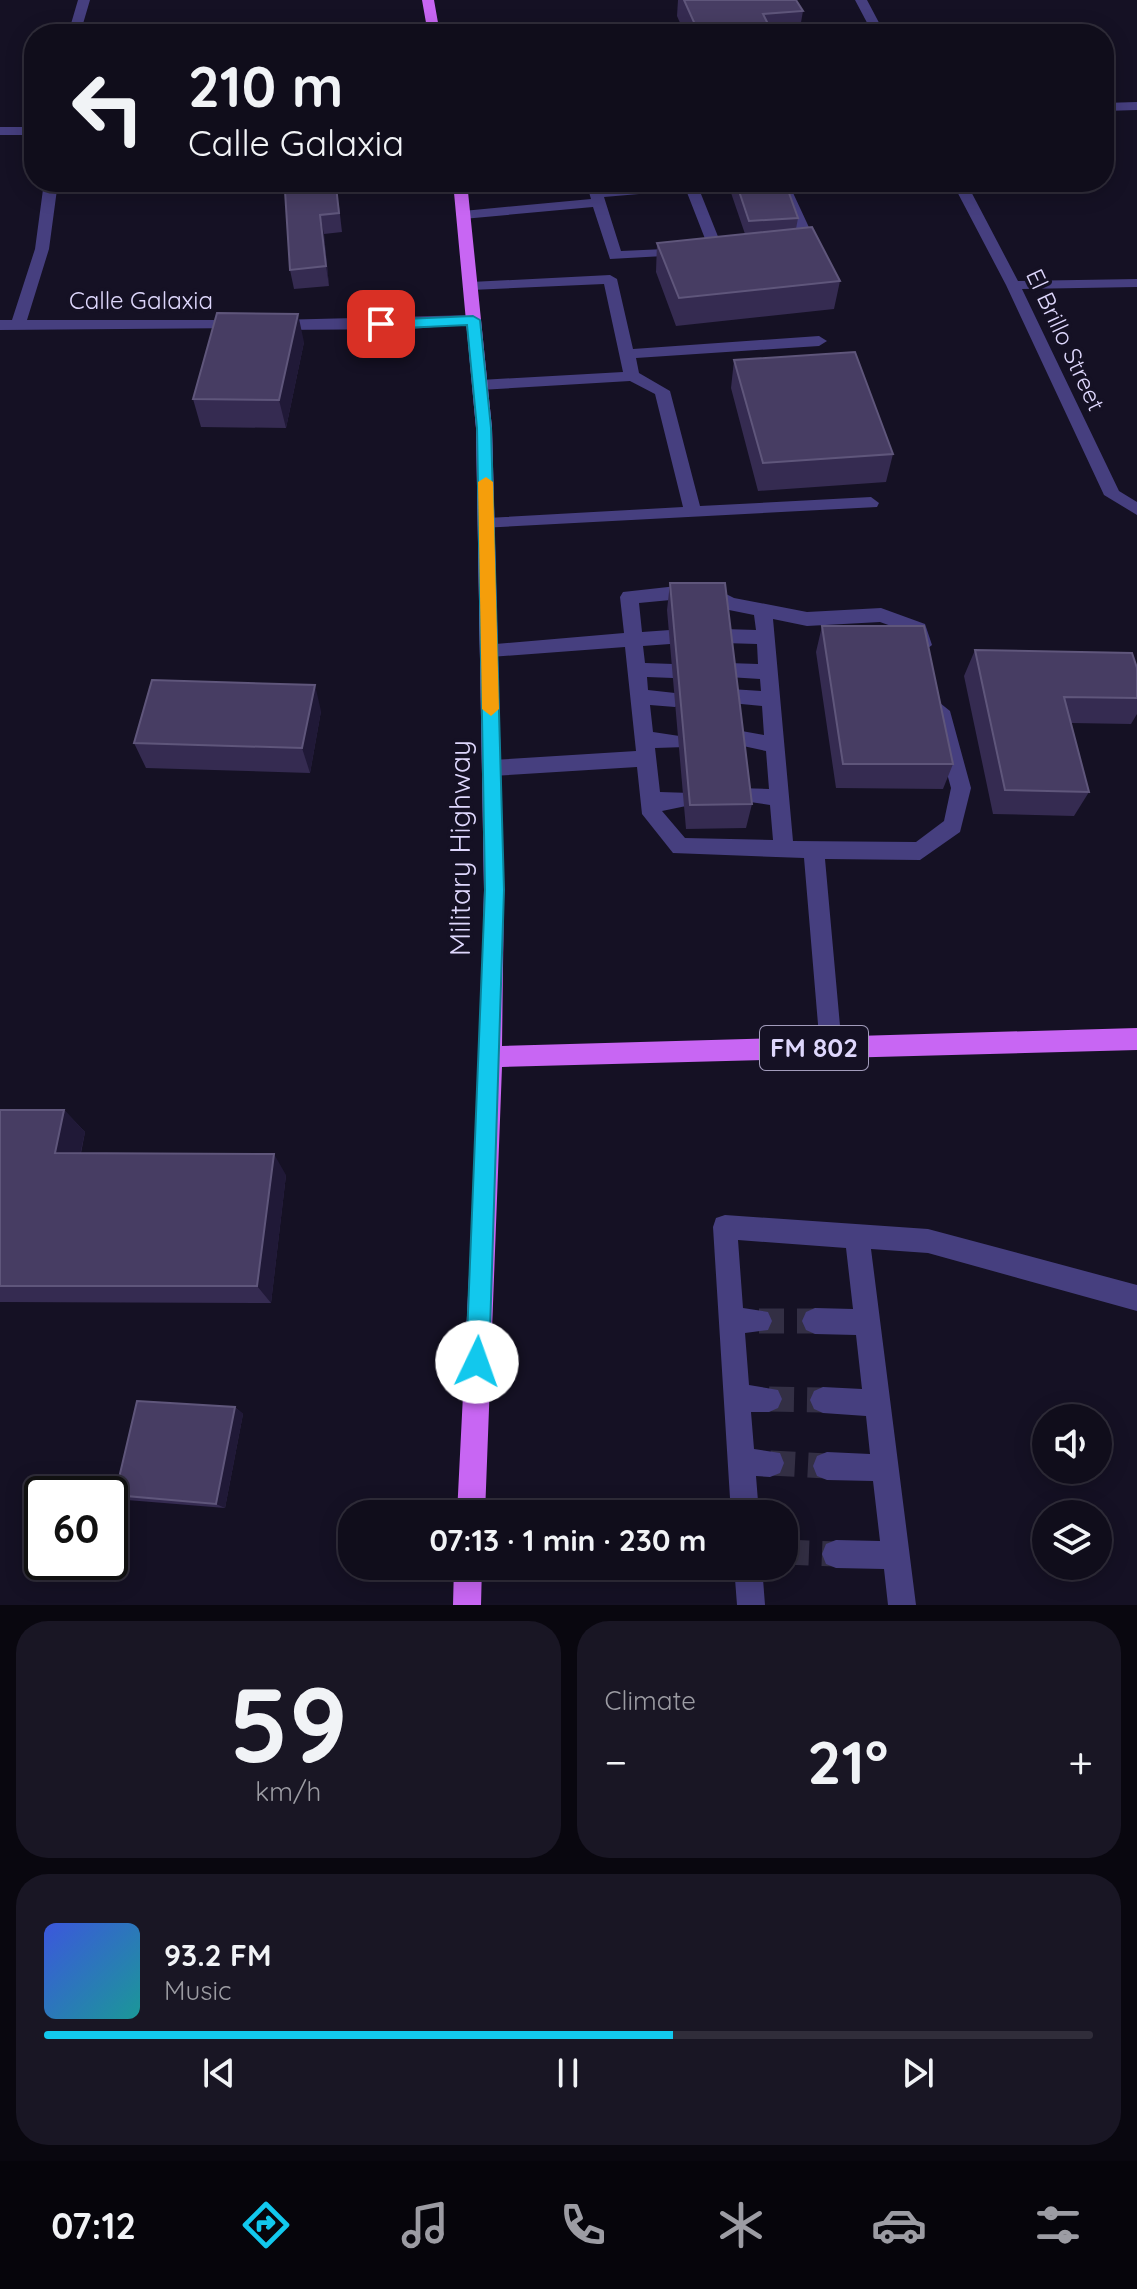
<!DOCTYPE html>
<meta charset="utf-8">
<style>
body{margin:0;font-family:Quicksand,sans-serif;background:#191624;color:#f1f3f6;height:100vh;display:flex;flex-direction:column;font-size:30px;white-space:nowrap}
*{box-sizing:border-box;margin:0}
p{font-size:26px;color:#9c9ca3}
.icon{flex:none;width:44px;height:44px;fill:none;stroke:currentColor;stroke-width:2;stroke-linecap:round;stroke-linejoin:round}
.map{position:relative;height:1605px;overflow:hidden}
.sheet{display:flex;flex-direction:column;gap:16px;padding:16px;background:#09070f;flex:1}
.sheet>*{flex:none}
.banner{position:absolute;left:24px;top:24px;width:1090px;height:168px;border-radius:32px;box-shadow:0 4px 20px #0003,0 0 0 2px #302d3a;background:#100d1b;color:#f1f3f6;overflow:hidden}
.controls{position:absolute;left:1032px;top:1404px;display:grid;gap:16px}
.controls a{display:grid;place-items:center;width:80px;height:80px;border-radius:50%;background:#100d1b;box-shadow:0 4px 20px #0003,0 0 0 2px #302d3a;font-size:40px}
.speed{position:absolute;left:24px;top:1476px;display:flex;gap:16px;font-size:40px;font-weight:700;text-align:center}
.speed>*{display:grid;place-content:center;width:104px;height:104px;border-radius:50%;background:#100d1b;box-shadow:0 4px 20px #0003,0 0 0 2px #302d3a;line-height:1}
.speed .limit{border:4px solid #111;border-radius:12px;background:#fff;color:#111}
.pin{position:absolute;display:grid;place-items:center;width:68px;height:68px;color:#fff;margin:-34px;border-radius:16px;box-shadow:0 4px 12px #0006}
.me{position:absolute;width:88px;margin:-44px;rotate:3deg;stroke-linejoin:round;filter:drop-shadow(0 0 6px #0008)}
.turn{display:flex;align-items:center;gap:28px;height:168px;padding:0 32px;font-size:36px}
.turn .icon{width:104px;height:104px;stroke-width:2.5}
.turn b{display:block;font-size:56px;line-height:68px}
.big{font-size:60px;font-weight:800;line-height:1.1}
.sheet .widget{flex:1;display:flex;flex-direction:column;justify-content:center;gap:12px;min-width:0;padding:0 28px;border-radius:32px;background:#191624}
.sheet .dial{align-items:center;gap:0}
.dial b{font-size:104px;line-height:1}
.song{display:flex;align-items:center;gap:24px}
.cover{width:96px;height:96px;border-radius:12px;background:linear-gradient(135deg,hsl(230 70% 55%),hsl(180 70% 35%))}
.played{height:8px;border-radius:4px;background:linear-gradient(90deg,#12c8ed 60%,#302d3a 60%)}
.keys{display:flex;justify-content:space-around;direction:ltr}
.heat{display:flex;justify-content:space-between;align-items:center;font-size:44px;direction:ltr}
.sheet .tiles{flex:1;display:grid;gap:16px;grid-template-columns:1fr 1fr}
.widget:last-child{grid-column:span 2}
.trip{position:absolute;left:338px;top:1500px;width:460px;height:80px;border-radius:32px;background:#100d1b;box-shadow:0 4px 20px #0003,0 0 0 2px #302d3a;font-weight:800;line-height:80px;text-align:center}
.dock{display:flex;height:128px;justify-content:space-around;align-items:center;background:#06050b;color:#9c9ca3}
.dock .icon{width:56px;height:56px}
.dock .on{color:#12c8ed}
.dock b{font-size:36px;color:#f1f3f6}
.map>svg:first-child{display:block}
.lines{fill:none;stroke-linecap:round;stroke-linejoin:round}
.minor-tunnel{stroke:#332f44;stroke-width:25;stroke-dasharray:25 13;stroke-linecap:butt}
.minor{fill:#463f7f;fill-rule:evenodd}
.major{fill:#c866f3;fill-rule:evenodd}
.wall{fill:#352b51}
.shaded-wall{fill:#201937}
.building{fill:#473d63;stroke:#5f567b;stroke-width:2}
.route{fill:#12c8ed;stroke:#0c829a;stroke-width:2}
.slow{fill:#f59e0b}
.labels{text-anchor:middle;stroke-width:7;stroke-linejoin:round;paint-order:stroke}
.far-street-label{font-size:24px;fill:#ded7fc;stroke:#151124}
.shield{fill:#151124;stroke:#a29cbb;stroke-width:2}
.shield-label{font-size:26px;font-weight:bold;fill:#ded7fc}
.street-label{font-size:28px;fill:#ded7fc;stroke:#151124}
</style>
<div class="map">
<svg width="1137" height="1605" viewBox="0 0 1137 1605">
<rect width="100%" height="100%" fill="#151124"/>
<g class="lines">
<path class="minor-tunnel" d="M759 1321H815
M769 1399 823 1400
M770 1463 827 1466
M784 1552 836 1554"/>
<path class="minor" d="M78 0H90L80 34H68Z
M855 0H867L885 34H873Z
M1137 102V110L1104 111V103Z
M0 127H34V135H0Z
M44 182H58L49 249 27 320H240L245 322V328L0 330V320H12L35 249Z
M586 182H600L602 189 689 182H743L736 186 699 189 723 249 716 253 709 249 686 190 604 197 621 251 687 248 689 251 682 255 610 259 593 207 463 219 456 215 463 211 591 199Z
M774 182H788L813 236 795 248 783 245 798 235Z
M952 182H966L1018 281 1137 279V287L1022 289 1119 491 1137 502V515L1104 495 1006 285Z
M610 275 617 279 633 349 819 336 827 341 819 346 636 358 639 373 670 391 700 506 871 497 879 503 877 507 481 528V520L487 518 683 507 655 394 630 381 480 390 472 385 480 380 623 372 604 284 471 290 464 286 471 282Z
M473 315 480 320 478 323 412 329 276 330 269 325 276 320Z
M704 583 734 598 807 612 881 608 925 624 932 645 923 652 917 650 911 633 880 622 807 626 773 619 793 841 916 842 944 821 951 788 930 711 940 703 950 711 971 788 960 832 920 860 825 859 842 1048 839 1055 831 1059 823 1055 820 1048 804 858 673 853 642 814 637 767 492 776 485 774 482 768 485 762 492 760 636 751 625 647 490 657 484 655 481 650 484 645 624 633 620 597 623 592ZM702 597 724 609 754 615 756 630 724 629 715 636 724 643 757 644 758 664 728 663 719 670 728 677 760 679 761 691 731 689 722 696 731 703 762 706 764 735 736 730 729 733 726 738 729 743 766 751 769 789 736 788 733 794 736 800 770 805 773 840 685 838 662 811 691 805 694 799 691 793 660 792 655 748 686 747 689 742 686 737 653 732 650 705 675 707 684 700 675 693 648 690 647 677 673 678 682 671 673 664 645 663 643 646 670 644 679 637 670 630 642 632 639 603Z
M725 1215 928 1229 1137 1285V1311L928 1253 871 1249 916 1605H888L884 1569 836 1568 826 1564 822 1554 826 1544 836 1540 880 1541 873 1481 827 1480 817 1476 813 1466 817 1456 827 1452 870 1454 866 1416 823 1413 814 1409 810 1400 814 1391 823 1387 862 1389 856 1335 815 1334 806 1330 802 1321 806 1312 815 1308 853 1309 846 1248 738 1240 743 1308 768 1312 772 1321 768 1330 745 1333 749 1385 778 1390 782 1399 778 1408 769 1412H751L754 1449 780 1453 784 1463 780 1473 770 1477 756 1476 759 1514H731L713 1227 716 1218Z
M734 1566H762L765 1605H737Z"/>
<path class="major" d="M422 0H434L440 34H428Z
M453 182H467L492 428 504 890 502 1046 1137 1028V1050L502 1067 485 1514H457L480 1057 484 890 476 428Z
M454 1566H482L481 1605H453Z"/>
</g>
<path class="wall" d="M678 0H796L803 11 799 34H672L684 32 677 16Z
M217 182H287V187L220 193Z
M730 182H785L798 218 796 229 840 281 834 309 676 326 656 272 657 243 745 234 729 187Z
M285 191 339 206 342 232 324 234 329 286 294 289 290 270Z
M304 342 286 428 201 427 193 399Z
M734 360 893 454 886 482 758 491 731 388Z
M670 583 752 804 746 828 686 829 667 610Z
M822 626 953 764 943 789 836 788 816 652Z
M975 650 1137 668V714L1131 724 1071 723 1089 792 1074 816 993 814 964 676Z
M321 711 310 773 146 768 134 743Z
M0 1110H64L85 1132 81 1153 286 1175 271 1303 0 1302Z
M235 1407 243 1414 225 1508 127 1500 115 1495Z"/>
<path class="shaded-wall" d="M320 215 324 234 329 286 326 266Z
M298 314 304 342 286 428 279 400Z
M315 685 321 711 310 773 302 748Z
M64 1110 85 1132 76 1174 55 1153Z
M274 1154 286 1175 271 1303 257 1286Z
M235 1407 243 1414 225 1508 216 1504Z"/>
<path class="building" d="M684 0H796L803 11 763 14 773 34H673L672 33 698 31Z
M309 28 310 34H233Z
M736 182H785L798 218 749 221Z
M336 186 339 213 320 215 326 266 290 270 285 191Z
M812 227 840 281 679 298 657 243Z
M217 313 298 314 279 400 193 399Z
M855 352 893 454 763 463 734 360Z
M670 583H725L752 804 690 805Z
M822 626H924L953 764H843Z
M975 650 1132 653 1137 668V698L1064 697 1089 792 1005 790Z
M152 680 315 685 302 748 134 743Z
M0 1110H64L55 1153 274 1154 257 1286H0Z
M137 1401 235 1407 216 1504 115 1495Z"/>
<path class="route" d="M473 316 480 320 491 428 504 890 489 1362 486 1370 477 1374 469 1370 466 1362 485 890 477 428 467 325 381 329 375 324 381 320Z"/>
<path class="slow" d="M486 477 493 482 499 709 491 716 482 709 478 482Z"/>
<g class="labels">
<g class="far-street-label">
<text x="141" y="309">Calle Galaxia</text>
<text transform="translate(1065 340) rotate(65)" y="8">El Brillo Street</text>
</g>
<rect class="shield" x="760" y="1026" width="108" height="44" rx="6"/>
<g class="shield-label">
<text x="814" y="1057">FM 802</text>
</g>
<g class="street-label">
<text transform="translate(460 848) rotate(-90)" y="10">Military Highway</text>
</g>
</g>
</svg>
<div class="controls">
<a><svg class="icon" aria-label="sound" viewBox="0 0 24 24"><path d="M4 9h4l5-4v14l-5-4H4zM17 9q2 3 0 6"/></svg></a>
<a><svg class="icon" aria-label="layers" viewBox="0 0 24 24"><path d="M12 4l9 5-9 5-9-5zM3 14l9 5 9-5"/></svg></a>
</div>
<div class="speed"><div class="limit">60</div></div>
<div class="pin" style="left:381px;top:324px;background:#d93025"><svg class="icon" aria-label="arrive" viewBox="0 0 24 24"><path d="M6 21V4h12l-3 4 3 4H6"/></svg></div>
<svg class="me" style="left:477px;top:1362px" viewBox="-20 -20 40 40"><circle r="19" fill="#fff"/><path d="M0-13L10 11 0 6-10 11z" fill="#12c8ed"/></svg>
<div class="trip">07:13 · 1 min · 230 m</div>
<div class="banner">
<div class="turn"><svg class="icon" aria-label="left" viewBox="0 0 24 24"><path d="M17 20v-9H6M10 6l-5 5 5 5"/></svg><div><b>210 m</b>Calle Galaxia</div></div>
</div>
</div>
<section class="sheet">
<div class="tiles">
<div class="widget dial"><b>59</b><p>km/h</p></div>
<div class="widget"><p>Climate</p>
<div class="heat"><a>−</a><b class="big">21°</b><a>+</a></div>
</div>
<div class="widget">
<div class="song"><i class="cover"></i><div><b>93.2 FM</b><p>Music</p></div></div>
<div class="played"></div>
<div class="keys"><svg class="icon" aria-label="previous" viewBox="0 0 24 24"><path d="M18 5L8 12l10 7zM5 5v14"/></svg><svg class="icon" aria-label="pause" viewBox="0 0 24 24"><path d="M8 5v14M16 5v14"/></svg><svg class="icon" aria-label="next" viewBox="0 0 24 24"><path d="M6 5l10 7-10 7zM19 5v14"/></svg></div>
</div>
</div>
</section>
<nav class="dock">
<b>07:12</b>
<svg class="icon on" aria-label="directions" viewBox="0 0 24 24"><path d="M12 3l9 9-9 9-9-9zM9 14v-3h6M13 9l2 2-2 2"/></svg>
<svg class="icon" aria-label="music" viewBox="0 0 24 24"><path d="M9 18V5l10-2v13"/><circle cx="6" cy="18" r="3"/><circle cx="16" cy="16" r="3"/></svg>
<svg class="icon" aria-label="phone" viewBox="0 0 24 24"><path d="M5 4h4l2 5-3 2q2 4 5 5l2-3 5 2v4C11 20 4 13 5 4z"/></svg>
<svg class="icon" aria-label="climate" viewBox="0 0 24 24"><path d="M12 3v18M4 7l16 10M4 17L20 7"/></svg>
<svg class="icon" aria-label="car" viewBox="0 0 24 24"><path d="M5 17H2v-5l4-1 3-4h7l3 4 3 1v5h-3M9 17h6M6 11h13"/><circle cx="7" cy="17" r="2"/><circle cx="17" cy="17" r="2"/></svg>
<svg class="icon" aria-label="filters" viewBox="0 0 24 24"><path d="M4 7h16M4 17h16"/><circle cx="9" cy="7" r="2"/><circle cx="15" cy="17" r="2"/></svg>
</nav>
